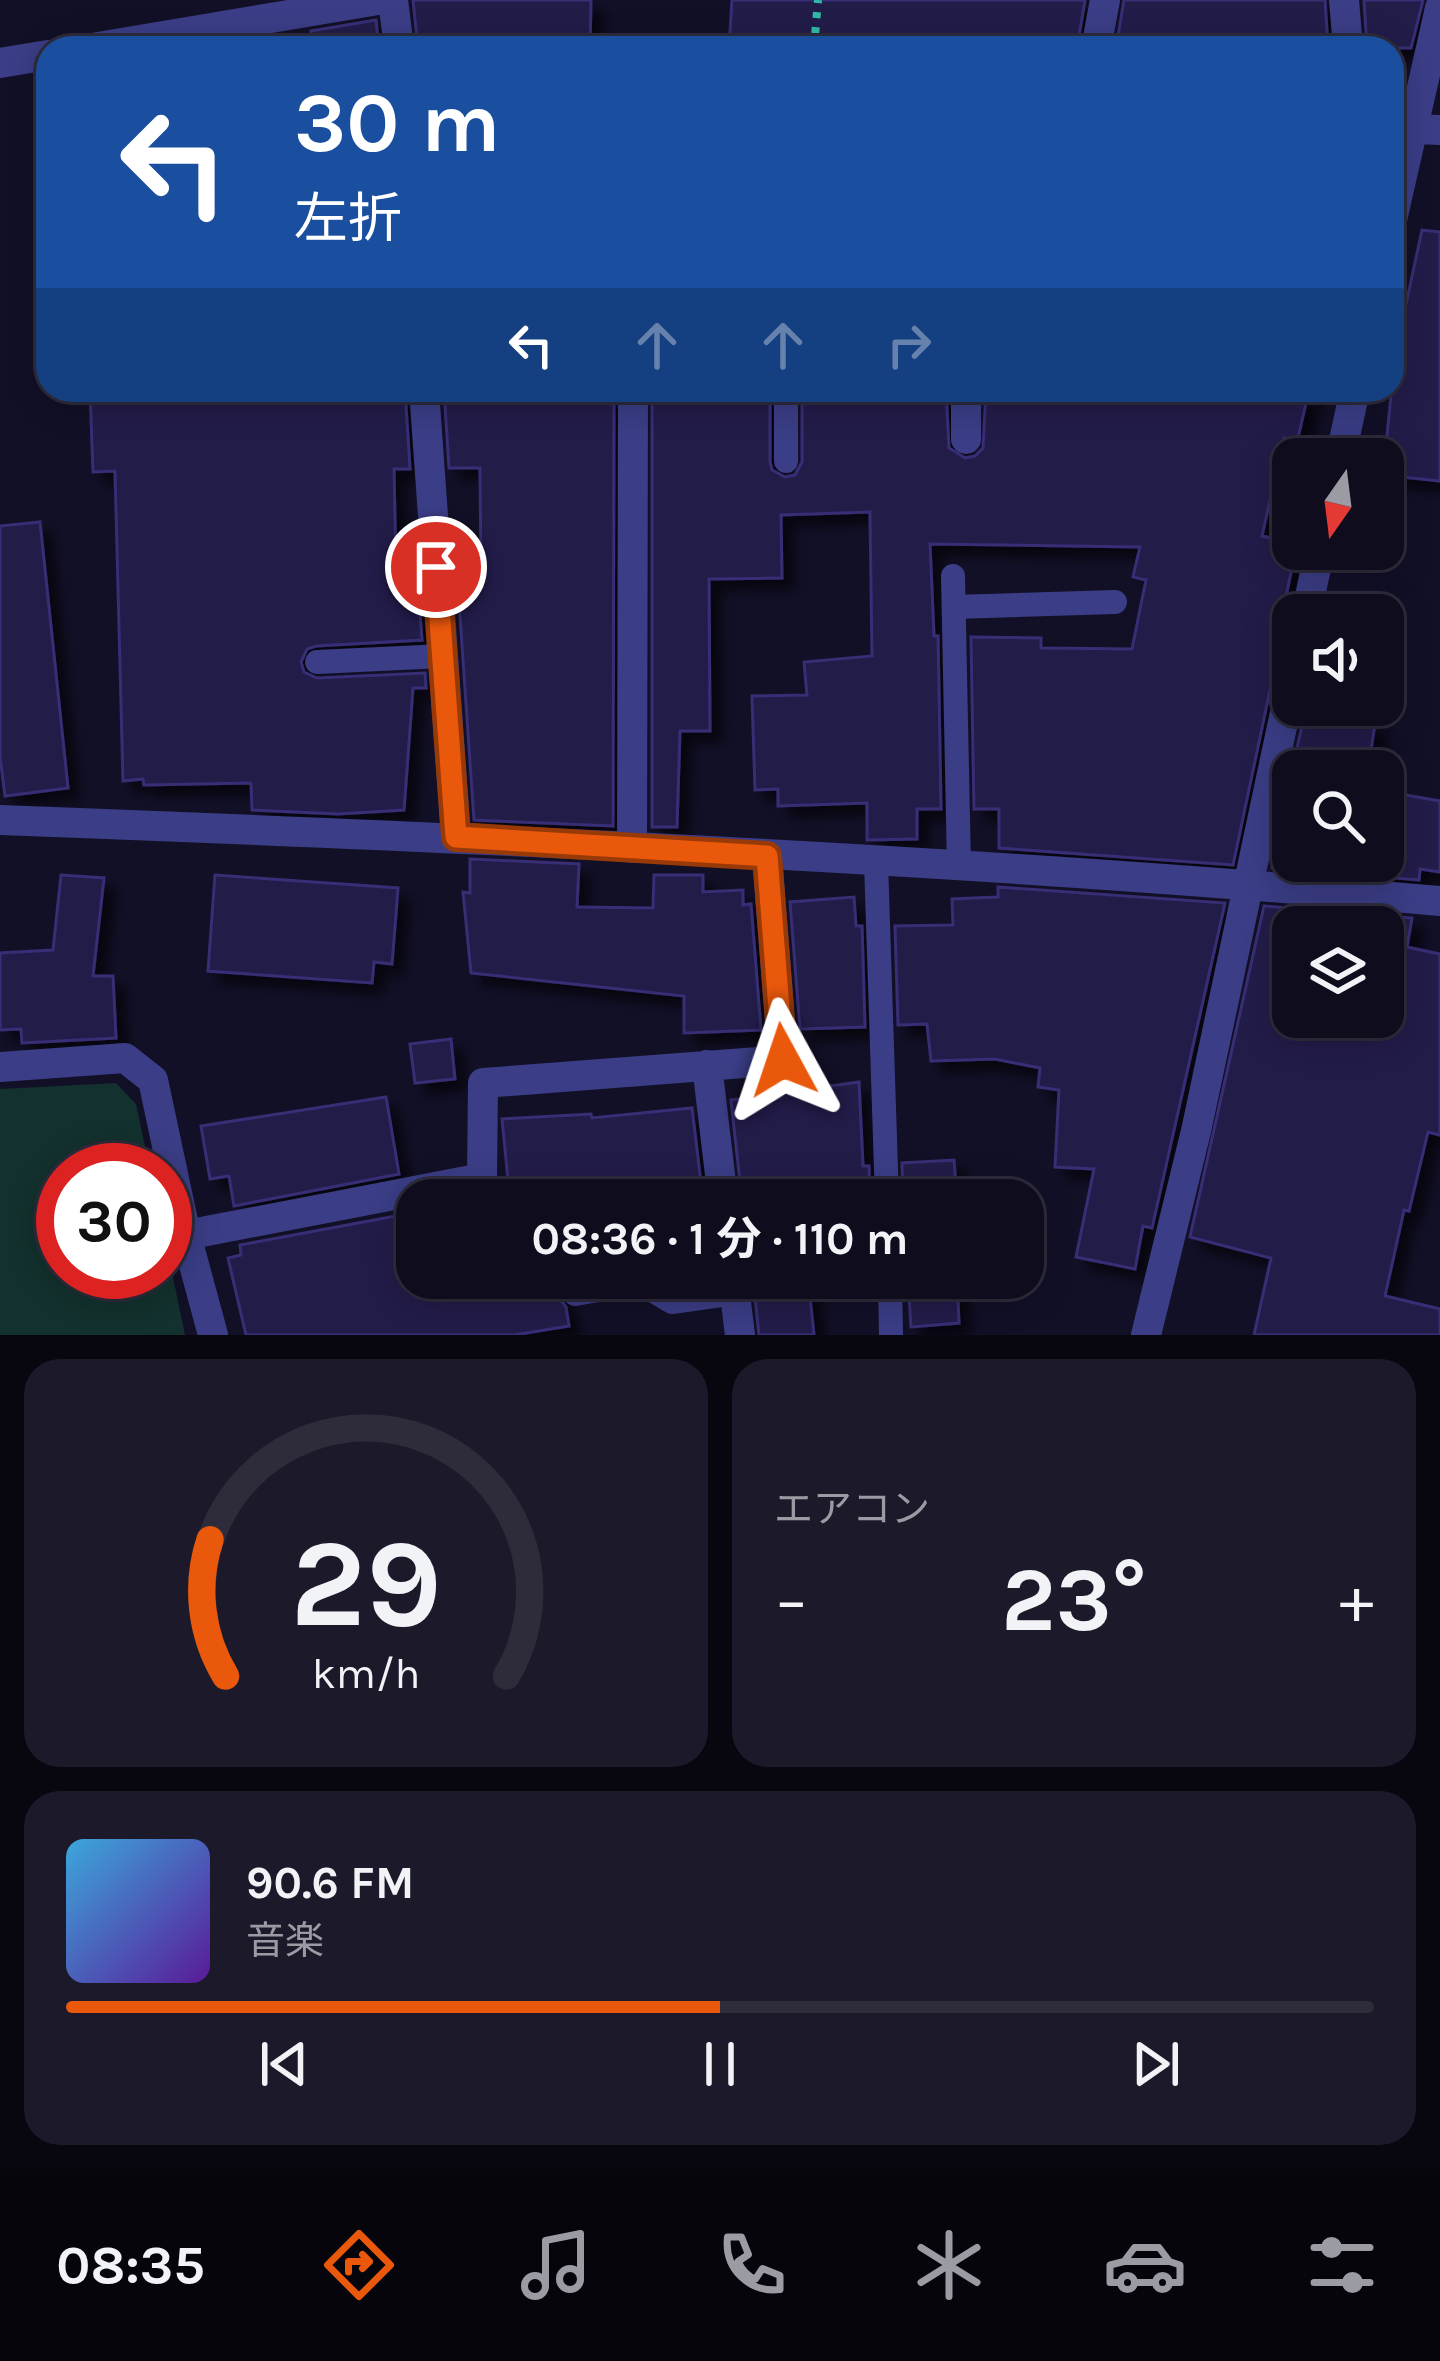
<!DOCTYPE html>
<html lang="ja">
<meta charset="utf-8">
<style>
body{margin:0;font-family:Karla,"Noto Sans JP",sans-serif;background:#1c1a2a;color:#f1f3f6;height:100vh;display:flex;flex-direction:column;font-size:45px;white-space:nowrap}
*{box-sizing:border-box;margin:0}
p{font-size:39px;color:#9b9ba4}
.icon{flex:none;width:66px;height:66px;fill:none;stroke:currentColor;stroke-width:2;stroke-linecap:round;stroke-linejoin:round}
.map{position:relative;height:1335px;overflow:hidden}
.drawer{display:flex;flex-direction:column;gap:24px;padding:24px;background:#080710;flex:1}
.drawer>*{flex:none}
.hud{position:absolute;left:36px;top:36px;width:1368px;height:366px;border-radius:36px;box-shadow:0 6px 30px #0003,0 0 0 3px #2e2c3b;background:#1a4fa0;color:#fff;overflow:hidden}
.needle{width:78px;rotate:194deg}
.fabs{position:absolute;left:1272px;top:438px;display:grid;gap:24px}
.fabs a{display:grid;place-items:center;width:132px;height:132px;border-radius:24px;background:#0e0c1d;box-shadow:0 6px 30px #0003,0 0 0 3px #2e2c3b;font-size:60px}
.speed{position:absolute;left:36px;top:1143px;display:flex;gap:24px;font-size:60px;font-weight:700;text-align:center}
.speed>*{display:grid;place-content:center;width:156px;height:156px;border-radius:50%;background:#0e0c1d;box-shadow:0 6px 30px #0003,0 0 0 3px #2e2c3b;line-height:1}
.speed .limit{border:18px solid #d22;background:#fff;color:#111}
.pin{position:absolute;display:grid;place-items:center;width:102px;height:102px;color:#fff;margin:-51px;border:6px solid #fff;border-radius:50%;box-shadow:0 3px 12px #0007}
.me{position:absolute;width:132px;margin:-66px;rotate:355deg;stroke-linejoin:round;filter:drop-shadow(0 0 9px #0008)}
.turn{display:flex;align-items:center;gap:42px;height:252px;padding:0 60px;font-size:54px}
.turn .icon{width:156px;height:156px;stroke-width:2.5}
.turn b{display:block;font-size:84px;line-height:102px}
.lanes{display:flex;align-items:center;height:114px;padding:0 60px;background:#0003;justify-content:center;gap:60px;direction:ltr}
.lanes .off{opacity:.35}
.big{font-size:90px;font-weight:700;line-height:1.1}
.drawer .widget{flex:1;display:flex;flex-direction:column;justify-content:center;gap:18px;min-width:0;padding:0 42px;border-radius:36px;background:#1c1a2a}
.drawer .dial{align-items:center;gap:0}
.dial svg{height:312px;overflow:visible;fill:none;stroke:#2e2c3b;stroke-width:7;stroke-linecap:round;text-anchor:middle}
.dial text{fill:#f1f3f6;stroke:none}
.song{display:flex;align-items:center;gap:36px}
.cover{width:144px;height:144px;border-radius:18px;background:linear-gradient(135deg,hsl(200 70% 55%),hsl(270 70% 35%))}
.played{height:12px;border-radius:6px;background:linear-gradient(90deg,#ea580c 50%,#2e2c3b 50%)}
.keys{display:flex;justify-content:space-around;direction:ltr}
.heat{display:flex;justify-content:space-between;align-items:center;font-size:66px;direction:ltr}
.drawer .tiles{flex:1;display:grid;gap:24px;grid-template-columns:1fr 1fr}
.widget:last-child{grid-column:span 2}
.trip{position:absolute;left:396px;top:1179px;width:648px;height:120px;border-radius:36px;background:#0e0c1d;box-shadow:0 6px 30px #0003,0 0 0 3px #2e2c3b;font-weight:700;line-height:120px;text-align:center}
.tabs{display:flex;height:192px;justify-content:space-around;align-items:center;background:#06050c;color:#9b9ba4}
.tabs .icon{width:84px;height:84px}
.tabs .on{color:#ea580c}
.tabs b{font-size:54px;color:#f1f3f6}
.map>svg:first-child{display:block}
.green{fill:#13312e}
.building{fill:#221c48;stroke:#372e74;stroke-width:3;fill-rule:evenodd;filter:url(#shadow)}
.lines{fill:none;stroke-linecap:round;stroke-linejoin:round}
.path{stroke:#30b9a7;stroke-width:8;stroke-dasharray:6 9;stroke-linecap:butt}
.service{stroke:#3b3d86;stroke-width:24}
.minor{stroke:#3b3d86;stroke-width:30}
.route-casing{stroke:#983908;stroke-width:30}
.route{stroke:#ea580c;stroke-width:21}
</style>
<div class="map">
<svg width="1440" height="1335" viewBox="0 0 1440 1335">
<defs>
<filter id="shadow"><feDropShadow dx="11" dy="11" stdDeviation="6" flood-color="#0009"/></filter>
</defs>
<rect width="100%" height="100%" fill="#121027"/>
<path class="green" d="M116 1083 136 1104 150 1170H63V1272H165V1239L185 1335H0V1089Z"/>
<path class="building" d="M413 0H591L590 48H418Z
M732 0H1085L1077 48H970L808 36 807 48H729Z
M1124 0H1325L1328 48H1116Z
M1364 0H1423L1411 48H1367Z
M376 20 378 40 313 47 311 31Z
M1422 230 1440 232V481L1383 475 1395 356Z
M90 390H405L410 469H394L396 572H417L422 640 316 646 307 649 301 662 304 672 317 678 425 673 426 688H413L404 810 338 814 252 810 251 783 144 785 143 779 123 781 115 471 93 472Z
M444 390H614L613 826 474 820 457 572H481L480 468H449Z
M652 390H770V462L772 470 785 477 795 475 802 462V390H946L949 448 965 458 975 456 983 448 986 390H1309L1297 442 1284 438 1262 536 1293 543 1296 549 1276 643 1293 644V656L1279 661 1274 671 1233 865 999 848V809H974L971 637 1041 638V648L1132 649 1146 580 1133 577 1140 547 930 544 934 636H938L941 809H917V839L867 840V803L778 806V789L755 790 752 696 807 695 804 662 872 656 870 512 781 515 782 578 709 579 710 731H680L677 827H652Z
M40 522 68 788 5 796 0 756V526Z
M1305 714 1375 724 1369 763 1296 752Z
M1293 769V861H1383V791L1440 801V872L1420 869 1419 880 1272 868Z
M470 859 579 864 577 907 653 908 654 875H703V892L743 890V905L751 904 761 1030 684 1033V996L471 973 463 892 470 893Z
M61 875 104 878 93 976H113L116 1038 22 1043 21 1029 0 1030V953L53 950Z
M215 875 398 888 392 964 374 962 372 983 208 971Z
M998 887 1225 903 1152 1228 1143 1226 1135 1269 1076 1257 1094 1169 1055 1167 1059 1090 1038 1087 1040 1068 995 1059 931 1061 927 1024 898 1025 895 926 953 925 952 899 998 897Z
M854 897 856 926H862L865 1027 800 1029 790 902Z
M1264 906 1412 918 1407 947 1440 954V1135L1428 1132 1409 1211 1404 1210 1385 1296 1440 1309V1335H1254L1271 1258 1190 1237ZM1293 927H1383V1017H1284L1293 975Z
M451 1039 455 1079 415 1083 410 1044Z
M859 1082 863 1166H869L870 1200H742L731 1100Z
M386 1097 399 1174 234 1206 229 1176 210 1179 201 1126Z
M692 1108 703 1200H510L502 1119 591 1114 592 1118Z
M954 1160 957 1200H903L902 1163Z
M417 1212V1278H561L559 1298 566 1307 569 1326 514 1335H246L228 1258 241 1255 240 1245Z
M753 1278H808L814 1335H759Z
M917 1278H957L959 1323 911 1327 908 1280Z"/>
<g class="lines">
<path class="path" d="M814 48 818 0"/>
<path class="service" d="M786 461V390
M953 576 959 867
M954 607 1115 602
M317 662 443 656
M876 862 887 1200
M890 1278 891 1335
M575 1294 640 1283 672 1302 735 1293"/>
<path class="minor" d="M393 0 399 48
M1344 0 1348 48
M92 48 378 0
M1096 48 1105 0
M0 63 48 55
M1392 128 1440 130
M1392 220 1440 8
M424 390 456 837
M966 439V390
M1340 459 1355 390
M1306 615 1320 549
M0 820C480 838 961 859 1440 901
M632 848 633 390
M707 1065 723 1200
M0 1067 125 1058 153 1080 186 1235 213 1335
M186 1235 482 1178 483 1083 783 1060 767 856
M733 1278 740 1335
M1146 1335 1196 1131 1293 675"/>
</g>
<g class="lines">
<defs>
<path id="route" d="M436 567 456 837 767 856 783 1060"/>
</defs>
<use href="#route" class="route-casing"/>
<use href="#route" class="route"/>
</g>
</svg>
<div class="fabs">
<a><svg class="needle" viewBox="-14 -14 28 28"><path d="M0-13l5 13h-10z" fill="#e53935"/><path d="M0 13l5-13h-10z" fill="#9b9ba4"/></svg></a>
<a><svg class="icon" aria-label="sound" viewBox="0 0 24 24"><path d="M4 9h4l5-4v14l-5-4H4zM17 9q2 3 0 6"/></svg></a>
<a><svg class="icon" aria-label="search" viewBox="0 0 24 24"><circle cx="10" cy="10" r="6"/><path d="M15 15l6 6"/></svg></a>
<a><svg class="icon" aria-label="layers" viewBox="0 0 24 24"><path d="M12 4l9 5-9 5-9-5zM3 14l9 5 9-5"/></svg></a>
</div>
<div class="speed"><div class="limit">30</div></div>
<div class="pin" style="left:436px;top:567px;background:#d93025"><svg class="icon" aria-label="arrive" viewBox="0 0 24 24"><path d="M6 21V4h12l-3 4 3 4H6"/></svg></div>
<svg class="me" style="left:783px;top:1060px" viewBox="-20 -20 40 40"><path d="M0-17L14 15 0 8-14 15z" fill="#ea580c" stroke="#fff" stroke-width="4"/></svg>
<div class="trip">08:36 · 1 分 · 110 m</div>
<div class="hud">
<div class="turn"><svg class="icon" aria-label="left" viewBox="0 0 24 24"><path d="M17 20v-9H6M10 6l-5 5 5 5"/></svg><div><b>30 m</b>左折</div></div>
<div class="lanes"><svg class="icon" aria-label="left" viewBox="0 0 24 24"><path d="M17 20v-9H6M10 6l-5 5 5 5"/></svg><svg class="icon off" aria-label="ahead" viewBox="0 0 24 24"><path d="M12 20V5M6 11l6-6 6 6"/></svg><svg class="icon off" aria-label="ahead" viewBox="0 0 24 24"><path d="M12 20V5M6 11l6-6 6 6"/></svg><svg class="icon off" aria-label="right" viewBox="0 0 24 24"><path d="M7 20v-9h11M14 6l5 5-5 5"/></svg></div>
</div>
</div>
<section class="drawer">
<div class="tiles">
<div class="widget dial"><svg viewBox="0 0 100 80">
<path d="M14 69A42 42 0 1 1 86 69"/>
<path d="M14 69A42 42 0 0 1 10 34" stroke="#ea580c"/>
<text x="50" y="56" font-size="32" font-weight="700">29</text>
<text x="50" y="72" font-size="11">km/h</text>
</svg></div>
<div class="widget"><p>エアコン</p>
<div class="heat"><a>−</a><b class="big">23°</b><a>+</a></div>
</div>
<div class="widget">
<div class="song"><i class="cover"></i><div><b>90.6 FM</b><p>音楽</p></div></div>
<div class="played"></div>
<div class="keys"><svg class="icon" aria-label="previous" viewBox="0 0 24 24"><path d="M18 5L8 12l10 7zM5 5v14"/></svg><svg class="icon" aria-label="pause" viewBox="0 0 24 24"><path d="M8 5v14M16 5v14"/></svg><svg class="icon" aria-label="next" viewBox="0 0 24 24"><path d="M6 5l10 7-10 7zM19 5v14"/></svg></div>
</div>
</div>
</section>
<nav class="tabs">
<b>08:35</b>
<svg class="icon on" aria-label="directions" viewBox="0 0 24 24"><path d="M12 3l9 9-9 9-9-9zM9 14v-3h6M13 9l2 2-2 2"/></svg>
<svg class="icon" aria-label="music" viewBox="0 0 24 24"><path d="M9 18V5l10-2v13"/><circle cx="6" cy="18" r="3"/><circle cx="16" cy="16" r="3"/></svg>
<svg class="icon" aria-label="phone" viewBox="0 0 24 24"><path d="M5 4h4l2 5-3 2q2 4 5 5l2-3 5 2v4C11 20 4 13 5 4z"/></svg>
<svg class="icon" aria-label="climate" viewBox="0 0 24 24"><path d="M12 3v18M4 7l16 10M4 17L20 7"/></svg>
<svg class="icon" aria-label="car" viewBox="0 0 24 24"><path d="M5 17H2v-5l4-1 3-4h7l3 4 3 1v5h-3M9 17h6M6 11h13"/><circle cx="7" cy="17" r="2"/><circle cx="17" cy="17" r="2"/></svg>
<svg class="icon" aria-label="filters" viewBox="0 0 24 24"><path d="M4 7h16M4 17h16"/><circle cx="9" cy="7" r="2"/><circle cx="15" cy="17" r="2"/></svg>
</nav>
